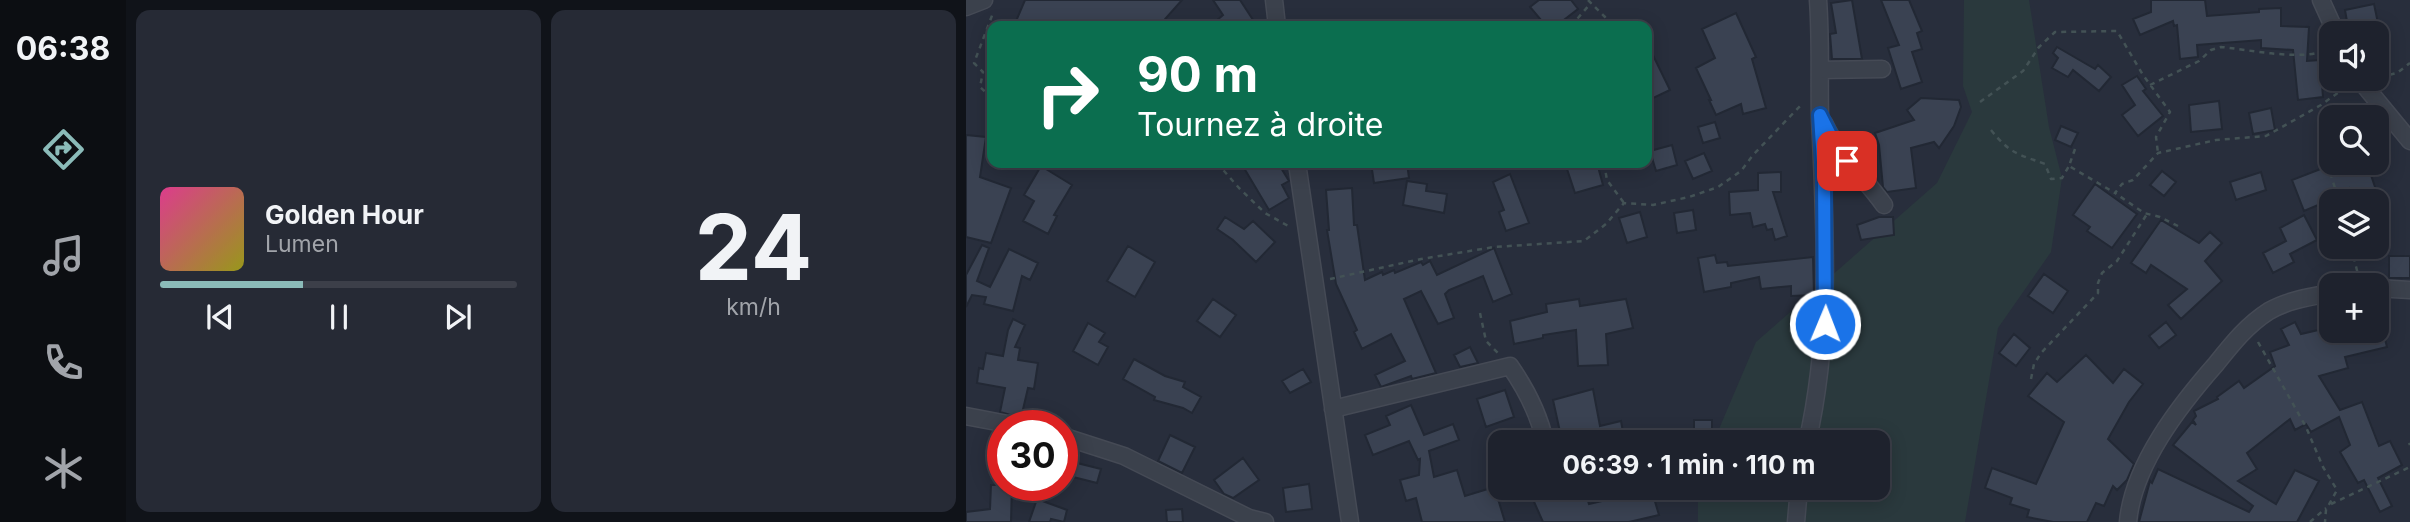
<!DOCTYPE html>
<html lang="fr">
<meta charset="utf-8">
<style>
body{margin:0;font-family:Inter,sans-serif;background:#262a35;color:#f1f3f6;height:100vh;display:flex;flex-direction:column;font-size:26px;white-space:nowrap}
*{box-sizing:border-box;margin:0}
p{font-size:23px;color:#a1a4aa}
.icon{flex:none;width:38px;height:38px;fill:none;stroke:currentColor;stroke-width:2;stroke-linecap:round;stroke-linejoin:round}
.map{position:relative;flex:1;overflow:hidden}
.sheet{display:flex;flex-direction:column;gap:10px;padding:10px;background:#101319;width:840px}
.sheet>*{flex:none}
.top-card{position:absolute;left:21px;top:21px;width:665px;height:147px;border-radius:14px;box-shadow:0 4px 18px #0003,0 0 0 2px #3c3f49;background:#0b6e4f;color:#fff;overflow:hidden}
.fabs{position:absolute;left:1353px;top:21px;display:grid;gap:14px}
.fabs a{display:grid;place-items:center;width:70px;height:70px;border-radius:14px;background:#1e222d;box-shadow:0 4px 18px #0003,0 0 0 2px #3c3f49;font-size:35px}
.speed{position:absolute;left:21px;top:410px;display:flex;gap:14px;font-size:35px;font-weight:700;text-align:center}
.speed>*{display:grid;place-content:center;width:91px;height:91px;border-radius:50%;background:#1e222d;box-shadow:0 4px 18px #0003,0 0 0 2px #3c3f49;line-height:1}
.speed .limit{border:10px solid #d22;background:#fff;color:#111}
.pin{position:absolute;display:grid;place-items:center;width:60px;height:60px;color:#fff;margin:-30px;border-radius:14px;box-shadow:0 4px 10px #0006}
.me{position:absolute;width:77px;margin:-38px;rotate:1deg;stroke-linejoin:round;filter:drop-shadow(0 0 5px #0008)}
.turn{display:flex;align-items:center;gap:24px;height:147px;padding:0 35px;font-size:32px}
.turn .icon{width:91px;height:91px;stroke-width:2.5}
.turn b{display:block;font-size:49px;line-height:60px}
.sheet .card{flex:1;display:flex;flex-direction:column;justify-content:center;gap:10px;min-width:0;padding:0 24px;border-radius:14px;background:#262a35}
.sheet .dial{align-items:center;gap:0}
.dial b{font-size:91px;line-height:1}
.song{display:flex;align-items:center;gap:21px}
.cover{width:84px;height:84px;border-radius:10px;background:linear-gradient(135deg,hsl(330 70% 55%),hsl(60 70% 35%))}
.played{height:7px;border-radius:4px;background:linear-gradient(90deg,#8bbbb9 40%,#3c3f49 40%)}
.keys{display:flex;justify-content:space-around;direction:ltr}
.sheet .tiles{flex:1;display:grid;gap:10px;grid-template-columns:repeat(2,1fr)}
.trip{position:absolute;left:522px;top:430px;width:402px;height:70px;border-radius:14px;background:#1e222d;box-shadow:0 4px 18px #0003,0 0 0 2px #3c3f49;font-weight:700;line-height:70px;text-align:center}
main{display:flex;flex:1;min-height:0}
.tab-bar{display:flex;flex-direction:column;width:126px;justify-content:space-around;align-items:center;background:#0c0e12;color:#a1a4aa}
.tab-bar .icon{width:49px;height:49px}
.tab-bar .current{color:#8bbbb9}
.tab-bar b{font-size:32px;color:#f1f3f6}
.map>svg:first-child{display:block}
.green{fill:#2a393d}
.building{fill:#3a4252;stroke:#222834;stroke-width:2}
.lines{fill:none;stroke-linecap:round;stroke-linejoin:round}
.minor-casing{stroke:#454a55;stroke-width:19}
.path{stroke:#435255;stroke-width:2.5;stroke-dasharray:5 5;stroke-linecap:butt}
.minor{stroke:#3b414c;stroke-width:16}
.route-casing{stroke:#114b97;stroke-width:18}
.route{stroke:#1a73e8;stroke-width:12}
</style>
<main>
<nav class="tab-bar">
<b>06:38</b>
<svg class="icon current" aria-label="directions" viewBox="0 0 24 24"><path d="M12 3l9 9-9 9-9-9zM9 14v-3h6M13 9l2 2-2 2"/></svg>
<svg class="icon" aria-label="music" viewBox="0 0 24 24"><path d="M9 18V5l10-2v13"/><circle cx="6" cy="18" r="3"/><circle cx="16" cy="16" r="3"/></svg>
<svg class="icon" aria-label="phone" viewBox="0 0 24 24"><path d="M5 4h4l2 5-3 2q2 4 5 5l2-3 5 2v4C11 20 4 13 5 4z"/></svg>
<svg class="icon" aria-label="climate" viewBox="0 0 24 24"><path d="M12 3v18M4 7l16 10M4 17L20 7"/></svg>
</nav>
<section class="sheet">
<div class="tiles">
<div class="card">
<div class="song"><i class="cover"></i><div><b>Golden Hour</b><p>Lumen</p></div></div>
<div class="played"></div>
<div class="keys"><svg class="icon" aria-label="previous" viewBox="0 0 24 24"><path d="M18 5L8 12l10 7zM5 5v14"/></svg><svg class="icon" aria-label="pause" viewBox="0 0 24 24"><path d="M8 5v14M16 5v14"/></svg><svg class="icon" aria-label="next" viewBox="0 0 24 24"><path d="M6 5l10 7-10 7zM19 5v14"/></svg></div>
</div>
<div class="card dial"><b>24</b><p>km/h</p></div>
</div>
</section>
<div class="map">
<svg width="1444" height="522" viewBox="0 0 1444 522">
<rect width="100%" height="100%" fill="#282e3c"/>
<path class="green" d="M998 0H1063L1083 127 1096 178 1085 252 1032 328 999 522H732V488H912V443H747L790 342 971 183 1006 112 997 86Z"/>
<path class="building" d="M59 0H216L193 26H48Z
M247 0H274L291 26H244L257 15Z
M573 0H605L612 9 590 26H580L564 7Z
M886 0 896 59H866L864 34 870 33 865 3Z
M915 0H943L956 31 951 33 956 49 946 52 956 82 935 89 922 48 933 45Z
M1185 0H1239L1241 16 1293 12V9L1315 8V26L1343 27 1341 61 1354 60 1357 97 1332 100 1327 50 1295 48V40L1231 45 1232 57 1214 59 1211 25 1208 26 1207 21 1174 35 1167 19 1185 12Z
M1408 4 1414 33H1383L1379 10Z
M770 13 790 57 786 59 800 108 777 114 775 104 750 115 743 100H745L730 68 749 58 736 29Z
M681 43 704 90 681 101Z
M1091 47 1129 69 1132 65 1145 77 1133 91 1107 70 1102 77 1086 68 1092 58 1087 53Z
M1171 76 1180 89 1177 91 1197 116 1172 136 1156 115 1169 105 1156 85Z
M955 98 993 100 995 107 988 126 973 148 968 142 945 148 950 188 921 192 917 187 913 145 909 133 948 120 941 110Z
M1253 101 1256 129 1225 132 1223 105Z
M1305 108 1309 130 1287 134 1283 113Z
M749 122 754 138 737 143 732 127Z
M1095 126 1112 133 1105 147 1089 140Z
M0 135 20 137 14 177 45 188 25 243 0 237Z
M706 145 711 165 690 171 684 151Z
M738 153 746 171 727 179 719 161Z
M275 163H312L323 181 316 185 323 198 303 210Z
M405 163H441L443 178 408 183Z
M599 163H631L637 185 609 193Z
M1370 163H1401L1412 196 1396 201H1387L1383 188 1355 199 1357 203 1338 211 1326 180Z
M75 166 106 185 88 215 91 216 82 234 57 221 68 201 58 195Z
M1196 171 1210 182 1198 196 1184 185Z
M815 172V192H807L821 236 809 240 806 229 801 230 799 224 787 227 784 213 764 215 763 192 792 190V173Z
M1295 172 1300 190 1270 200 1264 182Z
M544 174 563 223 540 231 533 212 538 210 527 182Z
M441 181 461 184 460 191 481 194 478 213 437 205Z
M1129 184 1171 214 1146 248 1121 231 1124 227 1107 215Z
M386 188 388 225H391L399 280 416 272 417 275 428 270 429 273 455 262 457 265 464 261 471 275 528 248 546 294 527 302 517 276 483 290 479 294 488 318 472 324 455 291 438 299 470 373 446 379 445 376 415 387 409 375 439 361 425 334 396 349 388 332 391 330 370 284 361 230H363L360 190Z
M727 210 730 230 711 233 708 213Z
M674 212 681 237 661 243 653 218Z
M1338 215 1351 240 1324 254 1328 262 1307 273 1297 253 1320 241 1314 228Z
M259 217 278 229 287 221 309 242 290 262 267 240 251 229Z
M913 217H927L928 235 895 240 891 225Z
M1195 220 1233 243 1244 232 1256 243 1239 261 1256 281 1215 319 1202 305 1221 289 1185 265 1180 273 1165 263Z
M16 245 23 248 11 281 24 287 43 249 72 263 64 280 56 276 47 311 18 304 20 297 6 295 0 307V275Z
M162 246 189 262 169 297 141 281Z
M749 255 751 263 761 262 762 266 847 257 848 295 825 296V286L795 289 793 277 765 283V287L738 292 732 258Z
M1423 256H1444V278H1423Z
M1078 274 1102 291 1087 313 1062 296Z
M247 299 270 315 254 337 231 321Z
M613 299 614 306 660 299 667 328 640 334 642 365 612 366 610 330 577 335V338L548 344 544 321 581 312 580 304Z
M47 319 59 325 49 347 54 348 52 360 72 363 68 389 62 388 55 418 34 412 39 388 11 383 13 368 17 369 20 353 37 356 42 330Z
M1200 322 1210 335 1193 348 1183 336Z
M1329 322 1335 334 1365 327V331H1417L1421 347 1379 357 1382 368 1353 376 1374 410 1396 402 1413 446 1424 441 1436 465 1412 478 1426 506 1414 512 1398 480 1392 483 1374 452 1384 445 1373 417 1345 432 1340 424 1329 430 1324 419 1281 453 1291 469 1272 481 1310 504 1329 470 1353 481 1331 522H1173L1184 481 1186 483 1192 469 1283 512 1287 506 1207 445 1226 422 1230 425 1227 420 1230 416 1228 411 1252 399 1251 397 1273 381 1278 388 1309 366 1304 352 1323 345 1315 329Z
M122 323 139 333 133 342 142 347 132 365 107 351Z
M1048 334 1064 348 1050 366 1033 353Z
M504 347 512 363 494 367 488 355Z
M1120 355 1147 383 1158 369 1177 384 1163 402 1142 439 1168 464 1161 480 1151 490 1147 486 1138 506 1130 503 1121 522H1087L1061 517 1063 510 1044 504 1046 498 1019 488 1026 468 1070 484 1098 422 1062 396 1081 373 1091 382Z
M168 359 199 376 219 382 217 387 235 397 226 413 217 408 188 400 189 397 157 379Z
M337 369 345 382 324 393 316 381Z
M627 389 634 426 655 421 659 443H622L621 436 596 441 587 400Z
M539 390 548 417 520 427 511 399Z
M445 405 458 435 487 424 493 440 463 451 468 477 491 470 499 496 525 488 526 491 529 489 539 522H456L450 498 440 501 434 480 453 475 454 459 452 460 443 441 407 455 399 435 424 425 420 416Z
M728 420H746V441H728Z
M204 435 229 447 216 473 192 461Z
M277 458 293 480 267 498 258 494 248 480Z
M111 463 135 469 131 483 107 477Z
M343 484 346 509 320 512 317 488Z
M25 485H46L45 522H0V512L24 509Z
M581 488H586L589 496 618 488 623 504 666 494 665 490 672 488H685L693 515 663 522H577L565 495Z
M71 499 101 510 98 522 85 519 84 522H63Z
M216 509 217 522H201L200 510Z"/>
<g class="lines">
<defs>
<path id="minor" d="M308 0 311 26
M1355 0 1370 33
M0 7 18 0
M854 70 916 69
M1393 79 1444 141
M858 123C873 155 898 177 918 205
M331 163 384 522
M1410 288 1444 290
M367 409 544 366C560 389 573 414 579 442
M0 416 47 425
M96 436 158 456 283 518 299 522
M841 443C866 335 859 227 854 118 853 78 855 39 852 0
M830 522 833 488
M1162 522C1167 465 1213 406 1250 364 1266 344 1281 325 1303 311 1322 300 1344 297 1365 293"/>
</defs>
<use href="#minor" class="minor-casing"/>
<path class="path" d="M622 0 639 17 645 26
M605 26 625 3
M1414 77 1431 73 1444 63
M1184 85 1233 61 1245 50 1255 47C1280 49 1343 63 1362 48
M26 98 14 87 17 72 8 63 27 13
M1014 102 1057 71 1073 47 1089 32 1151 31 1177 75 1204 112 1190 137 1192 153
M1025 130C1044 154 1052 154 1079 164L1085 179 1096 178 1103 166
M1410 139 1420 135
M1109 149 1103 166 1149 193
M1365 157 1360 159 1373 201
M251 163 273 188 299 213 324 227
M638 163 641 180 658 203
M1212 226 1194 217 1178 213 1149 193 1156 184 1167 180 1192 153 1250 140 1300 136 1355 105 1380 87
M1385 247 1394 282
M364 279 455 259 528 247 618 241 640 224 658 203 687 205 723 197 752 187 775 171 787 155 836 104
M514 313 520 341 532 353
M1292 342 1340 427 1357 467 1371 490 1360 510 1359 522
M1065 379 1068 364 1075 353 1132 293V283L1136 273 1151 261 1181 214
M1443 443 1444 445
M1365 504 1444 467
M1344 522 1360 508"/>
<use href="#minor" class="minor"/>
</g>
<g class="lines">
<defs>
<path id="route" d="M859 324 858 178 854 115 867 141 881 161"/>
</defs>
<use href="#route" class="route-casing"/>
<use href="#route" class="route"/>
</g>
</svg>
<div class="fabs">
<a><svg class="icon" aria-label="sound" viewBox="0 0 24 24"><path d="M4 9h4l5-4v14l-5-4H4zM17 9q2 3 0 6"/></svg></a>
<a><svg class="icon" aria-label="search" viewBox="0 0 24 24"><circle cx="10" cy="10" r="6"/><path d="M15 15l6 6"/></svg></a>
<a><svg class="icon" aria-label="layers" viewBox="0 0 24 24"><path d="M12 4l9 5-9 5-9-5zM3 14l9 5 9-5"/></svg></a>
<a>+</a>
</div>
<div class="speed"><div class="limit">30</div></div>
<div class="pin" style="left:881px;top:161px;background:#d93025"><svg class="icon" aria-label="arrive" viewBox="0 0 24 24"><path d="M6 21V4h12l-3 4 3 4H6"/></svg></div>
<svg class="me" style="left:859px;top:324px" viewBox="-20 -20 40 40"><circle r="17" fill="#1a73e8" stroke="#fff" stroke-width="3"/><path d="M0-11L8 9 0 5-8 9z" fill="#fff"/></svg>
<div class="trip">06:39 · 1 min · 110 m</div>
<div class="top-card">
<div class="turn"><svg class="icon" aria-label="right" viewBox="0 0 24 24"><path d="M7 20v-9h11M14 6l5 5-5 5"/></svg><div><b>90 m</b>Tournez à droite</div></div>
</div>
</div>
</main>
